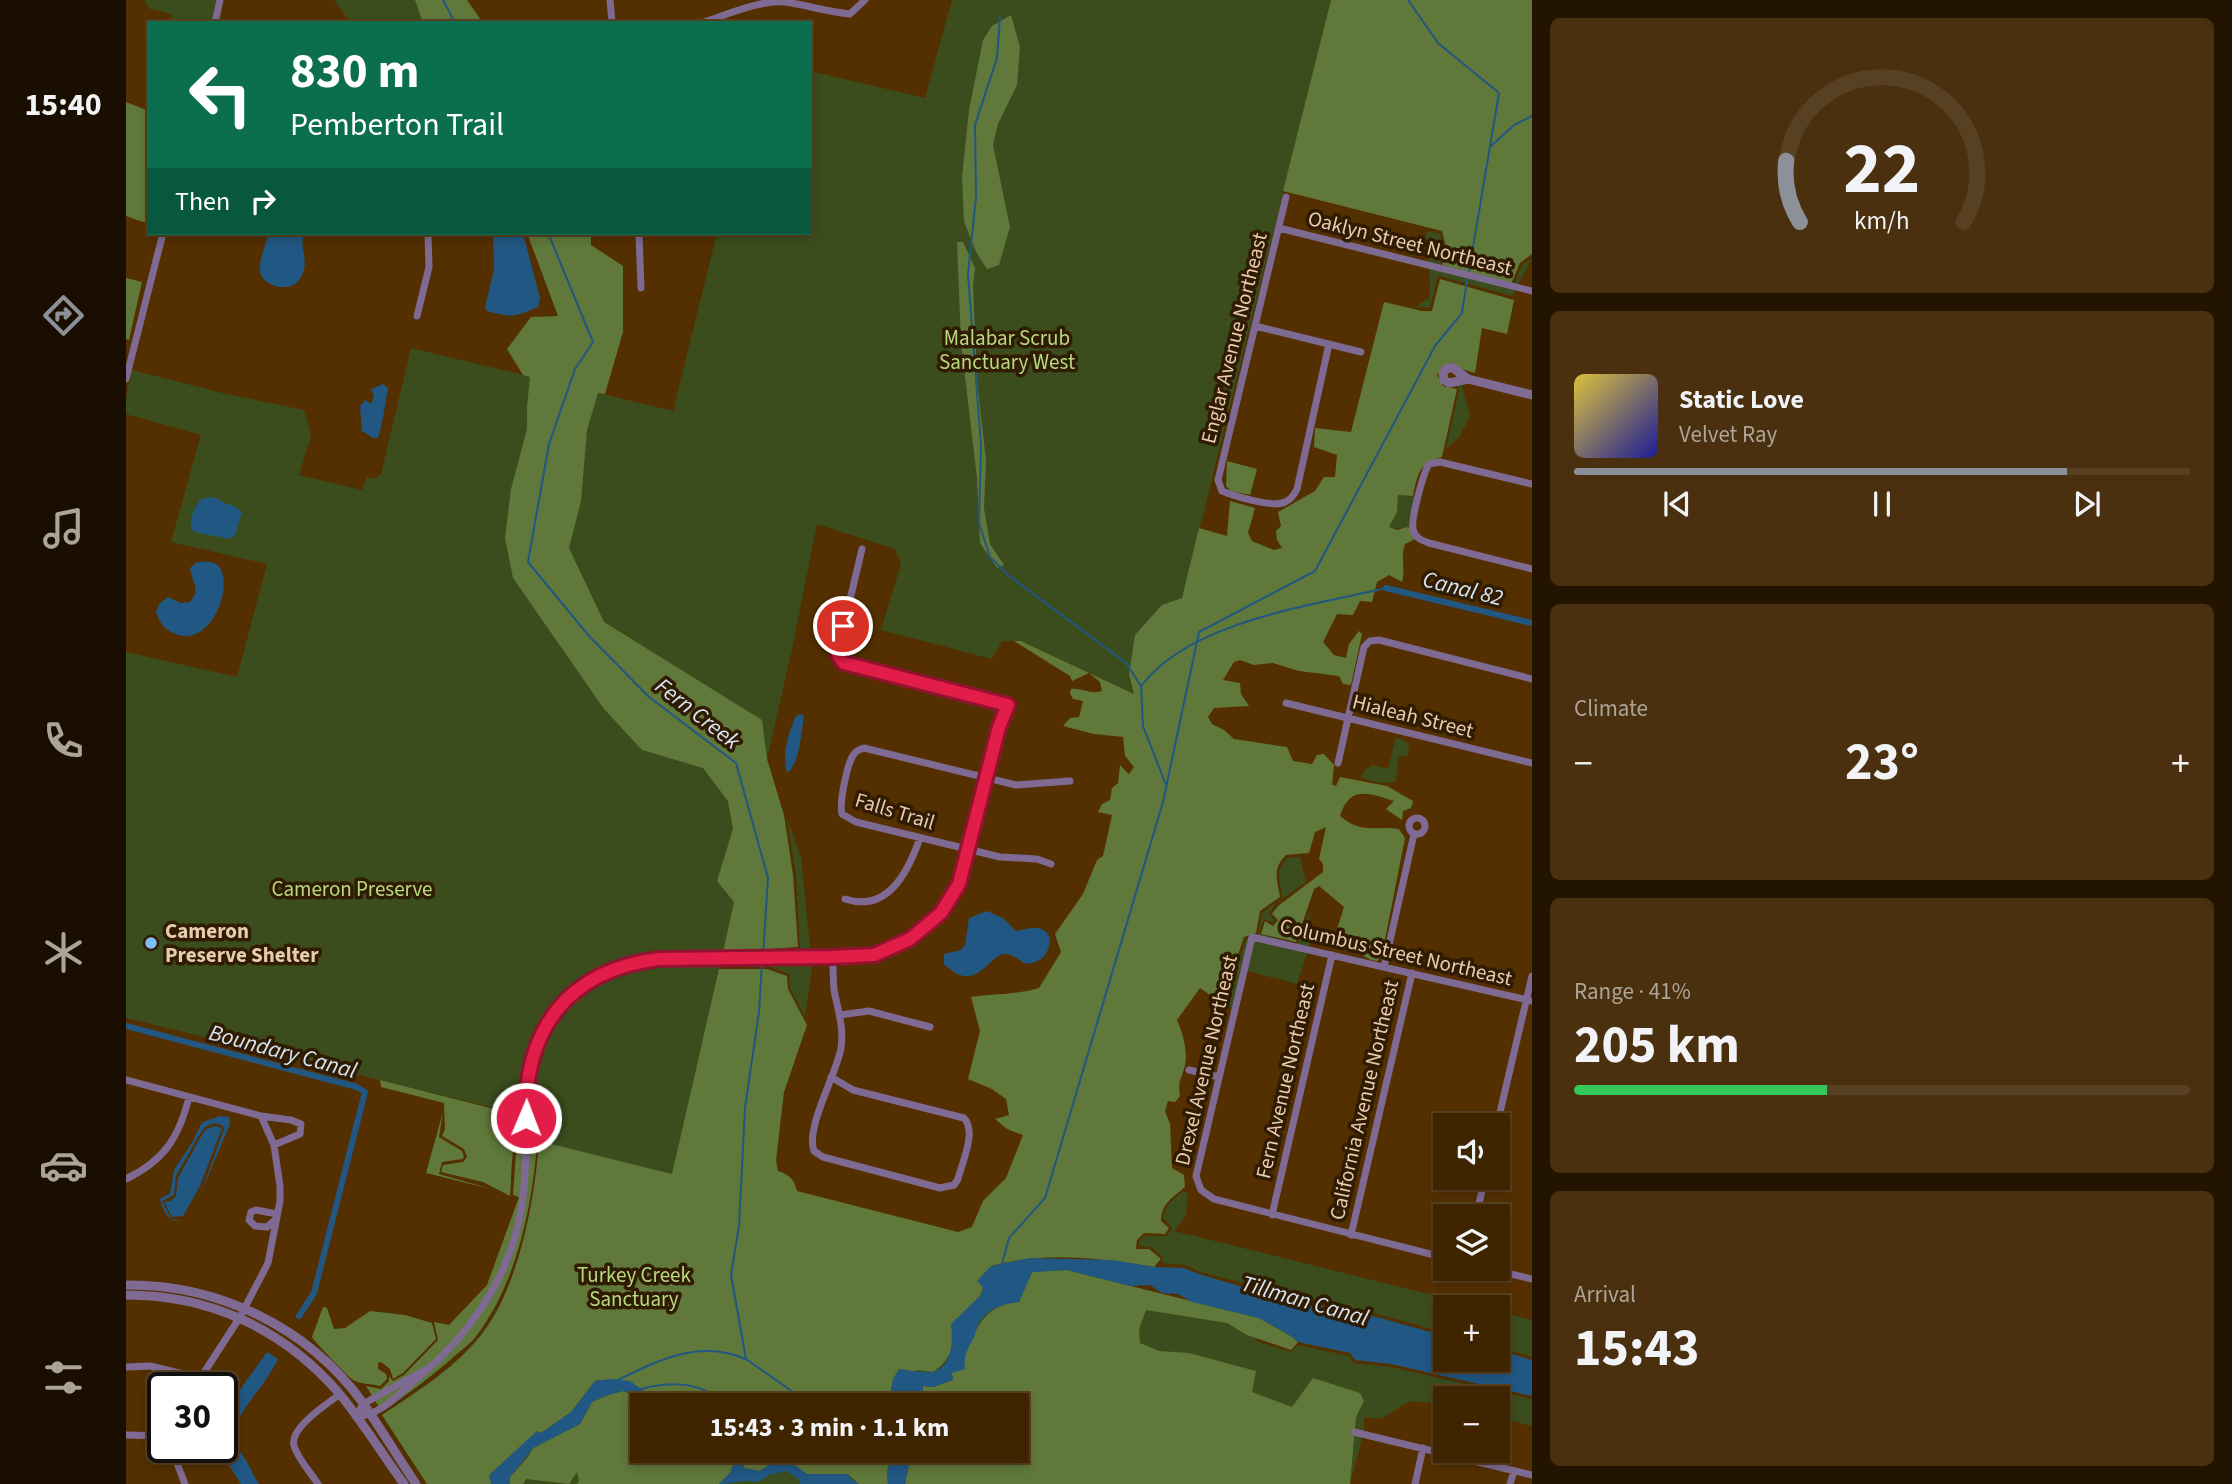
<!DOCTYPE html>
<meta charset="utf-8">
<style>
body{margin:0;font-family:"Source Sans 3",sans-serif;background:#4a300f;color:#f1f3f6;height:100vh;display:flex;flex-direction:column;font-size:26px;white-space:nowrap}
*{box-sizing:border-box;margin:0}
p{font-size:23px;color:#ada499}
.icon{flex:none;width:38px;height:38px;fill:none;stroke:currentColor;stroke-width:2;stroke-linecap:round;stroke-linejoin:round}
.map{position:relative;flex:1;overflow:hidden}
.panel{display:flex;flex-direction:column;gap:18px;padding:18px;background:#231400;width:700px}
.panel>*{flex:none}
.banner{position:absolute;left:21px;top:21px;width:665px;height:214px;border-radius:0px;box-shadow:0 4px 10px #0003,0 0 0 2px #584122;background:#0b6e4f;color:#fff;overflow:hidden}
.fabs{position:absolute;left:1307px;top:1113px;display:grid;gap:14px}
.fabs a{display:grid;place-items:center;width:77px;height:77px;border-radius:0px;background:#3f2400;box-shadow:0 4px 10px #0003,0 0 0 2px #584122;font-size:35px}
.speed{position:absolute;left:21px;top:1372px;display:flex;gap:14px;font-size:35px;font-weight:700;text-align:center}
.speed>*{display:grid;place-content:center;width:91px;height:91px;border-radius:50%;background:#3f2400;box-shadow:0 4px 10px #0003,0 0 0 2px #584122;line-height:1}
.speed .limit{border:4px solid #111;border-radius:10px;background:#fff;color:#111}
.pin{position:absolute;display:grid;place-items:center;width:60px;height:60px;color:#fff;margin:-30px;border:4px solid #fff;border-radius:50%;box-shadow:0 2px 7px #0007}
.me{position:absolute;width:77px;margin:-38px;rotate:1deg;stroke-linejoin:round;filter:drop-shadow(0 0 5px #0008)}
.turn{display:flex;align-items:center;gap:24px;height:147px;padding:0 28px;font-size:32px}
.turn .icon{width:91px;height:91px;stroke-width:2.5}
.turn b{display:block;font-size:49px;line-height:60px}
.then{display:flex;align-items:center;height:66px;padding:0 28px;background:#0003;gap:14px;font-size:26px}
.big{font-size:52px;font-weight:700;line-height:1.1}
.panel .card{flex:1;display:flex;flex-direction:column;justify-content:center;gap:10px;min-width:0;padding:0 24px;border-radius:10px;background:#4a300f}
.panel .dial{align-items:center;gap:0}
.dial svg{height:182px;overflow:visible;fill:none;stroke:#584122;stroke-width:7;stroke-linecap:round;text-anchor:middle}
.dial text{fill:#f1f3f6;stroke:none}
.song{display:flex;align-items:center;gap:21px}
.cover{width:84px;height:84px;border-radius:10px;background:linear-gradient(135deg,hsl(50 70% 55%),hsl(240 70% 35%))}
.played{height:7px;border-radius:4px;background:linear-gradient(90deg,#8c9099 80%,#584122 80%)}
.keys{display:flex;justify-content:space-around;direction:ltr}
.heat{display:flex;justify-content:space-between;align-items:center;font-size:38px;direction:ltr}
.charge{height:10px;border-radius:5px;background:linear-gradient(90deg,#34c759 41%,#584122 0)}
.trip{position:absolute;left:504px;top:1393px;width:399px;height:70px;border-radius:0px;background:#3f2400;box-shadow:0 4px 10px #0003,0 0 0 2px #584122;font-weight:700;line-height:70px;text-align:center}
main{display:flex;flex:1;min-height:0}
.tab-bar{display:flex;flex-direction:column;width:126px;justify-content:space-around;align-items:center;background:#190e00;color:#ada499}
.tab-bar .icon{width:49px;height:49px}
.tab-bar .current{color:#8c9099}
.tab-bar b{font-size:32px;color:#f1f3f6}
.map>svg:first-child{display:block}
.green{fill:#3b4d1d;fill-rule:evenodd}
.forest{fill:#60783a}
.water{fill:#215783}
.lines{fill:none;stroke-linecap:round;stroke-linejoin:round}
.stream{stroke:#215783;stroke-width:2}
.canal{stroke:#215783;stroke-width:6}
.minor{stroke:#7f6a94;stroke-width:7}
.tertiary{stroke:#7f6a94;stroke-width:9}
.route-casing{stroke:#92132f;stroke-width:18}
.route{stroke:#e11d48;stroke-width:12}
.poi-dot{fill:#7cbef9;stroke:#301b03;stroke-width:2.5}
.labels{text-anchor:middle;stroke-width:7;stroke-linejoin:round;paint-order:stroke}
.street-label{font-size:21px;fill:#e8ccb0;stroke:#301b03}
.park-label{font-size:21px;fill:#b6da81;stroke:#301b03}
.poi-label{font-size:21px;font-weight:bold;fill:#e8ccb0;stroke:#301b03;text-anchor:start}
.water-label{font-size:23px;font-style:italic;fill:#d7e5f3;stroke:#301b03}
</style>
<main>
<nav class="tab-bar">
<b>15:40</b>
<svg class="icon current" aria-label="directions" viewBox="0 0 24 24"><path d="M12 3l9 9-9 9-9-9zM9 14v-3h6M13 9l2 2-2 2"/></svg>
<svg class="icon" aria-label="music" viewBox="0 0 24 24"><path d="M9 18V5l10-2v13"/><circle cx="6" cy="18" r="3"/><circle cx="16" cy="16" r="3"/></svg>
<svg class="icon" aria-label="phone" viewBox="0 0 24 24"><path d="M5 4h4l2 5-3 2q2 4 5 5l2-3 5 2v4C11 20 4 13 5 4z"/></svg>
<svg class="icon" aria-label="climate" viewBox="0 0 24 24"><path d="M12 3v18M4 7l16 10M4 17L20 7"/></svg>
<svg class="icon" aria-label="car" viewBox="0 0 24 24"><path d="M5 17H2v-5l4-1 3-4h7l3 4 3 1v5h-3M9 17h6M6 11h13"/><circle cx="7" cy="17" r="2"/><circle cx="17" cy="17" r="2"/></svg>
<svg class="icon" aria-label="filters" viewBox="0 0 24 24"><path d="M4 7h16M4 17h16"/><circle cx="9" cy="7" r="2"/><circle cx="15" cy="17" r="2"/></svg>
</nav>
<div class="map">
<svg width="1406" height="1484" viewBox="0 0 1406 1484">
<rect width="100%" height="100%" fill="#543000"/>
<path class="green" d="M18 0H93L88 23H44L46 14 24 9Z
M208 0H289L297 23H225Z
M826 0H1205L1030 704 895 641H876L866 659 755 630 775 564 769 549 691 524 668 640 547 1174 1133 1318 1130 1341 1165 1352 1172 1345 1223 1356 1228 1363 1265 1367 1406 1399V1426L1372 1417V1398H1320L1319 1404 1284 1401 1255 1419 1238 1417V1431L1224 1484H301L256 1415C289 1392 326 1370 352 1338 393 1290 409 1202 413 1141L368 1129 372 1109 0 1018V652L111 677 141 564 45 542 75 435 0 414V398L6 370 96 393 178 410 185 436 173 475 236 490 241 477 249 479 255 474 285 348 547 411 591 233H684V71L799 98ZM516 1405H891V1451H516Z
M1302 231 1314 234 1318 247 1314 266 1388 285 1396 265 1406 258 1386 296 1314 276 1311 278 1304 308 1289 307 1303 298C1306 276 1301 256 1300 234Z
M1336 385 1344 417 1333 437 1320 449 1333 390 1331 387Z
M1272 495 1289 497 1284 528C1278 526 1271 530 1263 528L1271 511Z
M1270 737 1283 743 1282 756 1273 755 1270 781C1261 785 1244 782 1235 777L1239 770 1246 765 1262 769Z
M661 818 675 857 686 968 679 1017 664 988 663 974 641 966H613L611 954 674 948 670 875Z
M1174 857 1180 882 1150 903 1143 914 1148 920 1147 923 1138 919 1133 933 1171 945 1183 913 1185 941 1171 984 1118 970 1108 1008 1098 1006 1106 997 1105 985 1120 939 1132 935 1136 913 1156 898C1155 882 1148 871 1161 858Z
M1058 1191 1062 1195 1060 1216 1048 1231 1355 1307H1320L1319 1333 1241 1311 1233 1312 1074 1272 1060 1265 1036 1263 1037 1257 1025 1247 1013 1246V1241L1018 1236H1041L1046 1228 1038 1219C1037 1206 1048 1199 1058 1191Z
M1372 1312 1406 1320V1357L1372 1347Z"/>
<path class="forest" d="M289 0H341L357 23H297Z
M1205 0H1406V254L1394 263 1385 284 1316 265 1320 247 1316 231 1157 191Z
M885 15 894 47 891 85 872 124 867 145 884 227 873 265 861 269 850 252 838 221 836 177 843 110 857 40 866 26Z
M0 102 23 111V224L0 216Z
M401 233H465V245L497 266V332L479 394 472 393 461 430 455 501 443 548 478 622 636 720 641 759 658 815 667 875 672 947 597 952 608 902 591 881 607 829 602 801 577 768 516 750 478 709 387 578 379 538 385 489 401 429V406L404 377 397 375 381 349 405 317 432 316Z
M831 242H837L849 268 847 286 851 379 860 461 858 508 864 544 878 565 871 568 854 543 851 478 835 342Z
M0 278 16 282 3 340 0 339Z
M1314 279 1388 300 1381 334 1356 328 1349 373 1322 365 1316 367 1311 375 1317 386 1331 389 1316 457C1292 465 1292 473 1287 496L1272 495 1271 512 1263 527 1271 530 1281 527 1284 528 1289 539 1279 544C1274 558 1280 568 1276 582L1263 575 1251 582 1246 602 1234 601 1227 615 1211 614 1197 642 1208 655 1220 658 1223 644 1233 631 1236 634 1225 685 1217 684 1213 676 1173 671 1147 663 1128 665 1114 660 1108 662 1097 680 1114 683 1115 694 1123 706 1088 708 1082 717 1086 724 1098 730 1108 739 1161 747 1167 761 1186 764 1191 755 1198 754 1208 765 1206 785 1210 786 1214 777 1261 786 1287 801 1285 808 1277 811 1276 820 1260 809 1268 801C1242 793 1224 785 1214 816 1237 835 1249 825 1273 829L1279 838 1257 950 1252 961 1245 960 1208 939 1218 907 1193 886 1188 889 1170 942 1135 934 1139 921 1147 926 1152 920 1146 914 1152 906 1197 872V864L1193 859 1200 827 1189 832 1183 853 1160 855C1146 869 1151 879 1154 897L1134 911 1130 933 1118 937 1102 984 1103 996 1097 1004 1074 988 1051 1020C1057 1033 1063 1054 1058 1069 1054 1082 1052 1081 1054 1096L1049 1102 1042 1101 1039 1111 1044 1124 1046 1168 1058 1175 1059 1187C1047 1197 1035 1204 1035 1221L1043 1228 1039 1234 1018 1233 1011 1240 1010 1249H1023L1035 1259 1028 1267C974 1258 917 1251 865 1266L854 1296 826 1324C827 1347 827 1358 807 1372L791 1370 764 1394 777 1405H537C519 1390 492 1378 469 1381L445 1412 415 1434 412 1431 364 1475 365 1484H301L256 1415C289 1393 326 1370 352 1339 392 1292 409 1201 413 1141L546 1174 593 969H641L661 976 662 989 681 1025 658 1092 650 1160 652 1171C664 1175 668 1179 671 1191L832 1232 846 1227 857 1201 880 1178 897 1135 881 1129 869 1119 883 1115 880 1099 866 1089 842 1079 854 1031 845 997C868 993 891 995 913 988L935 952 929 934 957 894 971 860 977 856 986 815 972 812 976 804 984 800 986 788 992 783 994 765 1003 774 1008 767 999 756 997 737 968 734 937 726 944 718 953 717 957 701 947 699 944 693 945 689C956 687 964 695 976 691L974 682 963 673 946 681 944 676 888 641H876H895L1008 694 1003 674 1009 635 1036 605 1056 598 1073 528 1101 536 1104 501 1129 508 1122 533 1126 541 1148 550 1156 548 1151 540 1150 531 1155 526 1152 512 1189 491 1198 477H1209L1211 455 1188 447 1189 428 1225 432 1258 302 1296 311H1306Z
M1101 461 1131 469 1124 495 1105 491 1100 486Z
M254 1080 372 1110C395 1124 388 1139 386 1161 385 1173 385 1184 384 1196L357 1182 315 1172 317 1165 337 1162 341 1157 338 1149 316 1136 319 1129 318 1103 255 1087Z
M317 1112 313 1137 336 1151 338 1157 336 1159 316 1162 313 1174 365 1189 300 1173Z
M391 1138 411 1143C406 1208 391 1281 351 1335 346 1342 339 1347 332 1353 308 1375 283 1393 256 1412L240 1386 255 1389 263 1381V1376L267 1381 278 1375 312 1340 308 1322 323 1325 361 1285 393 1197 387 1195Z
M941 1270 1133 1318 1165 1336 1172 1342 1165 1350 1121 1335 1101 1323 1020 1310 1013 1329 1014 1343 1033 1351 1063 1353 1130 1371 1126 1392 1166 1407 1187 1378 1234 1393 1238 1401 1230 1417 1224 1484H779L786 1451H891V1405H796L797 1386 807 1387 827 1380 825 1373C839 1367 836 1357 842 1346 855 1319 862 1306 893 1301L906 1272Z
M197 1307 201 1308 208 1329 219 1328 244 1311 279 1315 306 1323 310 1339 277 1373 267 1379 264 1369 255 1362 252 1363V1369L260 1374 261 1379 254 1386C246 1384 234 1384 227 1380 223 1378 187 1340 186 1337Z
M497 1391 508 1395 521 1405H516V1451L604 1452 610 1458 604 1473 593 1484H451L453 1481 451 1472 443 1484 400 1479 397 1484H384V1477L401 1458 407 1448 454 1424 466 1402 487 1393Z
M619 1451H771C762 1462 760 1470 762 1484H733L722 1474H681L664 1462 651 1461 633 1471 617 1468Z"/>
<path class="water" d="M143 233H178C172 250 186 261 173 280 164 293 136 287 134 271 133 259 140 244 143 233Z
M367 233H397L414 298 412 307C389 317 385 318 361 311L359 307 368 270Z
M257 384 262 388C259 404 257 423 252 438H247L236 431 234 406 239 400 245 404 248 397 245 389Z
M84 497 92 499 102 505 105 504 116 512 109 535 103 539C90 535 77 536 66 530 62 520 68 509 74 500Z
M71 562C76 562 83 561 88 563 113 573 87 655 45 632 37 628 32 620 30 611L34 603 42 597 55 603 64 602C75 589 66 583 64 568Z
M676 714 678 717C675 733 674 763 661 773 656 754 662 734 670 716Z
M861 911 877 918 890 931C904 929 916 923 924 938 923 955 916 962 900 964 895 961 886 954 880 954 863 952 851 997 818 964V954L835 950 839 945 843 918Z
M94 1116 103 1117 104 1124 77 1188 61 1214 59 1218 77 1187 98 1129 97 1126 89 1123 79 1127 72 1137 50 1176 48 1195 36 1201 45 1219 53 1221 58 1218C45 1228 36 1210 34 1199L44 1193 48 1170 67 1141 74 1126 77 1122Z
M90 1126 96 1128 74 1186 57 1216 46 1217 38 1202 45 1201 50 1196 52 1178 74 1138 80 1129Z
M904 1258 986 1260 1028 1267 1058 1268 1073 1274 1180 1306 1196 1305 1200 1312 1227 1318 1240 1314 1319 1336 1320 1360H1372V1350L1406 1360V1396L1265 1364 1229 1360 1224 1353 1172 1342 1165 1336 1133 1318 1066 1302 1052 1294 1036 1293 1024 1285 1004 1286 941 1270 906 1272 893 1302C878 1304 863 1307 854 1321 851 1326 850 1332 848 1337 842 1349 837 1356 839 1369L826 1373 827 1380 807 1387 797 1386 796 1405H777L764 1394 767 1379 773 1369C782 1370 797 1373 806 1372 827 1368 827 1340 825 1324L854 1296 858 1289 851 1281 865 1266Z
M141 1352 152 1359C139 1386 115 1407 105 1435 110 1449 119 1456 124 1468 127 1474 129 1478 133 1484H115L91 1447H96V1424L115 1388Z
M484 1379 504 1381 537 1405H521L508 1395 497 1391 476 1397 466 1402 454 1424 407 1448 384 1477V1484H365L363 1475 411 1431 415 1433 445 1412 469 1381Z
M596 1451H619L618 1468 633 1471 651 1461 664 1462 681 1474H722L724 1478 733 1484H673L675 1481 661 1471 643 1475 632 1482C614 1479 610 1484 593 1484L604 1473 610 1458 604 1452Z
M771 1451H786L779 1484H762C760 1470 763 1462 771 1451Z"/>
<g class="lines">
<path class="stream" d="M317 0 329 23
M1282 0 1312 43 1373 93 1343 271
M874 17 871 58 849 125 850 197 842 274 855 445 853 523 864 557 882 575 1000 663 1015 686 1017 726 1040 785
M1365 146 1388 125 1406 116
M422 233 467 342 449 369 423 444 402 562 463 636 523 697 610 763 642 878 637 956
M1016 685C1065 621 1185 606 1260 588
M636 962 633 1012 619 1108 613 1226 605 1275 620 1359 677 1399 695 1405
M876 1264 883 1238 919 1198 1037 802 1073 632 1189 571 1309 346 1336 313 1341 280
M492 1380C532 1360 575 1339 619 1359
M515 1389C537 1383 565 1381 586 1394 590 1397 594 1402 598 1405
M686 1405H690
M700 1405 764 1393"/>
<path class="canal" d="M1260 588 1406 623
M0 1026 231 1087 239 1092 188 1293 173 1316"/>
<path class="minor" d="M484 0 486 23
M89 23 94 0
M575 23C601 15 632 0 659 2 681 5 701 12 724 14L739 0
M1160 197 1092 480 1096 491C1108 496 1147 508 1159 502 1165 500 1168 495 1171 489L1203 344
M1153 228 1406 291
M513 233 515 288
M291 316 303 267 302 233
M1129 326 1235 352
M0 379 37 233
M1406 484 1314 462 1303 464C1297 474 1285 518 1287 529 1289 538 1295 540 1303 543L1406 569
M1160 703 1406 763
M1212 763 1238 647 1244 641 1253 640 1406 679
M1283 826a8 8 0 1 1 16 0a8 8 0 1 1-16 0Z
M925 864 911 859 874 857 730 822 716 814C713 804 721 763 728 754 732 749 733 750 738 748L890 785 944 781
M719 899C762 913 782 872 794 838
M1258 967 1288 834
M714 1015 743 1011 804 1027
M1063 1070 1093 1077
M705 1077 727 1090 838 1118C851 1132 836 1162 832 1179L828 1185 814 1188 697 1157 688 1151C679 1128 711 1073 715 1048 718 1028 712 1010 708 990 707 979 707 968 707 957
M0 1080 135 1116 148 1145 154 1186V1201L142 1263 114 1317 68 1388
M135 1116 165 1120 175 1124 174 1134 148 1145
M1371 1125 1406 976
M0 1179C39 1160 53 1137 63 1097
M1146 1215 1206 955
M1350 1216 1359 1178
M149 1220 141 1227 129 1226 123 1220 125 1212 130 1210 151 1214
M1225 1235 1286 973
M1320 1258 1088 1199 1075 1190 1070 1176 1126 937 1406 1001
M1364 1269 1406 1279
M0 1367 24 1366 74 1378
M230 1417C256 1415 276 1391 295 1375 341 1337 378 1284 392 1225 399 1196 400 1166 400 1136 400 1120 398 1103 400 1088 408 1013 460 967 533 959L707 957 749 955 784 939 815 913 833 884 873 727 882 705 725 665 714 660 712 650 736 549
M230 1417 237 1404 299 1370
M1228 1432 1406 1475
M0 1435 37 1436
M47 1447 49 1458 59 1484
M192 1484C185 1473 172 1459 168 1446 163 1428 200 1405 214 1394
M1289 1484 1297 1448
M1384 1484 1388 1471"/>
<path class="tertiary" d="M1342 379 1323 383 1318 380 1317 373 1321 368H1327L1342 379 1406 395
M0 1285C92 1284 182 1327 237 1403 255 1429 272 1457 290 1484
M0 1295C84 1295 157 1329 212 1392 236 1421 256 1454 278 1484"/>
</g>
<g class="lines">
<defs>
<path id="route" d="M400 1118C398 1029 442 970 533 959L707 957 748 955 784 939 815 913 833 884 873 727 882 705 718 663 712 655 717 626"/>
</defs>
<use href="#route" class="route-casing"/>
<use href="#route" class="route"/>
</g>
<circle class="poi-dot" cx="25" cy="943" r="7"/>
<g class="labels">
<g class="street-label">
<text transform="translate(1284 243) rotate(14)" y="7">Oaklyn Street Northeast</text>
<text transform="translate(1108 338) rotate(-76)" y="7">Englar Avenue Northeast</text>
<text transform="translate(1287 716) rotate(14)" y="7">Hialeah Street</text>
<text transform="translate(769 811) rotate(17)" y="7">Falls Trail</text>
<text transform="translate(1270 952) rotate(13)" y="7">Columbus Street Northeast</text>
<text transform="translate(1080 1060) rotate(-77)" y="7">Drexel Avenue Northeast</text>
<text transform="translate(1159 1081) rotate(-77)" y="7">Fern Avenue Northeast</text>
<text transform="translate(1238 1100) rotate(-77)" y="7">California Avenue Northeast</text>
</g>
<g class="park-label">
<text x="881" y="345">Malabar Scrub<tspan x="881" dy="24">Sanctuary West</tspan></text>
<text x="226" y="896">Cameron Preserve</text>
<text x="508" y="1282">Turkey Creek<tspan x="508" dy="24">Sanctuary</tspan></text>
</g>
<g class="poi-label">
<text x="39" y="938">Cameron<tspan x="39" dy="24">Preserve Shelter</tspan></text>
</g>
<g class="water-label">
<text transform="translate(1337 588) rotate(14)" y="8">Canal 82</text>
<text transform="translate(572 713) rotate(38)" y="8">Fern Creek</text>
<text transform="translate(157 1051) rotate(15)" y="8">Boundary Canal</text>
<text transform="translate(1179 1300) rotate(16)" y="8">Tillman Canal</text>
</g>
</g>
</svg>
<div class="fabs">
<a><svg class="icon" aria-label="sound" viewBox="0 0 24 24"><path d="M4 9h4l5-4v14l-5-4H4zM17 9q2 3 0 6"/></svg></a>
<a><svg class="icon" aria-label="layers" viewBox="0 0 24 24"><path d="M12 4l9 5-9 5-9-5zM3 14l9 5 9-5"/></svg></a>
<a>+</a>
<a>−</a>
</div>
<div class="speed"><div class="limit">30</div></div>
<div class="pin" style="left:717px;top:626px;background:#d93025"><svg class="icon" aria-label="arrive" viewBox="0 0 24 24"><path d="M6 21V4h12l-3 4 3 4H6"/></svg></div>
<svg class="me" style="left:400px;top:1118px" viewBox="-20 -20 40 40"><circle r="17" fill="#e11d48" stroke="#fff" stroke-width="3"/><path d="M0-11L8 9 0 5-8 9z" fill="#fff"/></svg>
<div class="trip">15:43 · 3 min · 1.1 km</div>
<div class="banner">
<div class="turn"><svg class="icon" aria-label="left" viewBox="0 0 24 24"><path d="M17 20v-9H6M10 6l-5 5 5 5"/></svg><div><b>830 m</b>Pemberton Trail</div></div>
<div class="then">Then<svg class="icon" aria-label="right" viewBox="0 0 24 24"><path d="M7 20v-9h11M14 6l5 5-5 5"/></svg></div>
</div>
</div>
<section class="panel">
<div class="card dial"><svg viewBox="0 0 100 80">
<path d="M14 69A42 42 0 1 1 86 69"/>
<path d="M14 69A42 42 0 0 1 8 42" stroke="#8c9099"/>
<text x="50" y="56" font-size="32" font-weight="700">22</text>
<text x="50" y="72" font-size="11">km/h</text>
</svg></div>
<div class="card">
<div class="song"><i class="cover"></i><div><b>Static Love</b><p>Velvet Ray</p></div></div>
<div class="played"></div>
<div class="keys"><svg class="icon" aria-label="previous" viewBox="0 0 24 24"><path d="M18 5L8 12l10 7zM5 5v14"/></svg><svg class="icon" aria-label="pause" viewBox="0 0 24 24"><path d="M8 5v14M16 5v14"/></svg><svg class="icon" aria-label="next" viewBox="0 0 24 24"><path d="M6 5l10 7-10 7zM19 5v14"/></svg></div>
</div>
<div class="card"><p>Climate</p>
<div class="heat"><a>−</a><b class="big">23°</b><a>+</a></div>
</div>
<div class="card"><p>Range · 41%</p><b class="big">205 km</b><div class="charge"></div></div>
<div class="card"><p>Arrival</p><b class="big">15:43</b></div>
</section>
</main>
